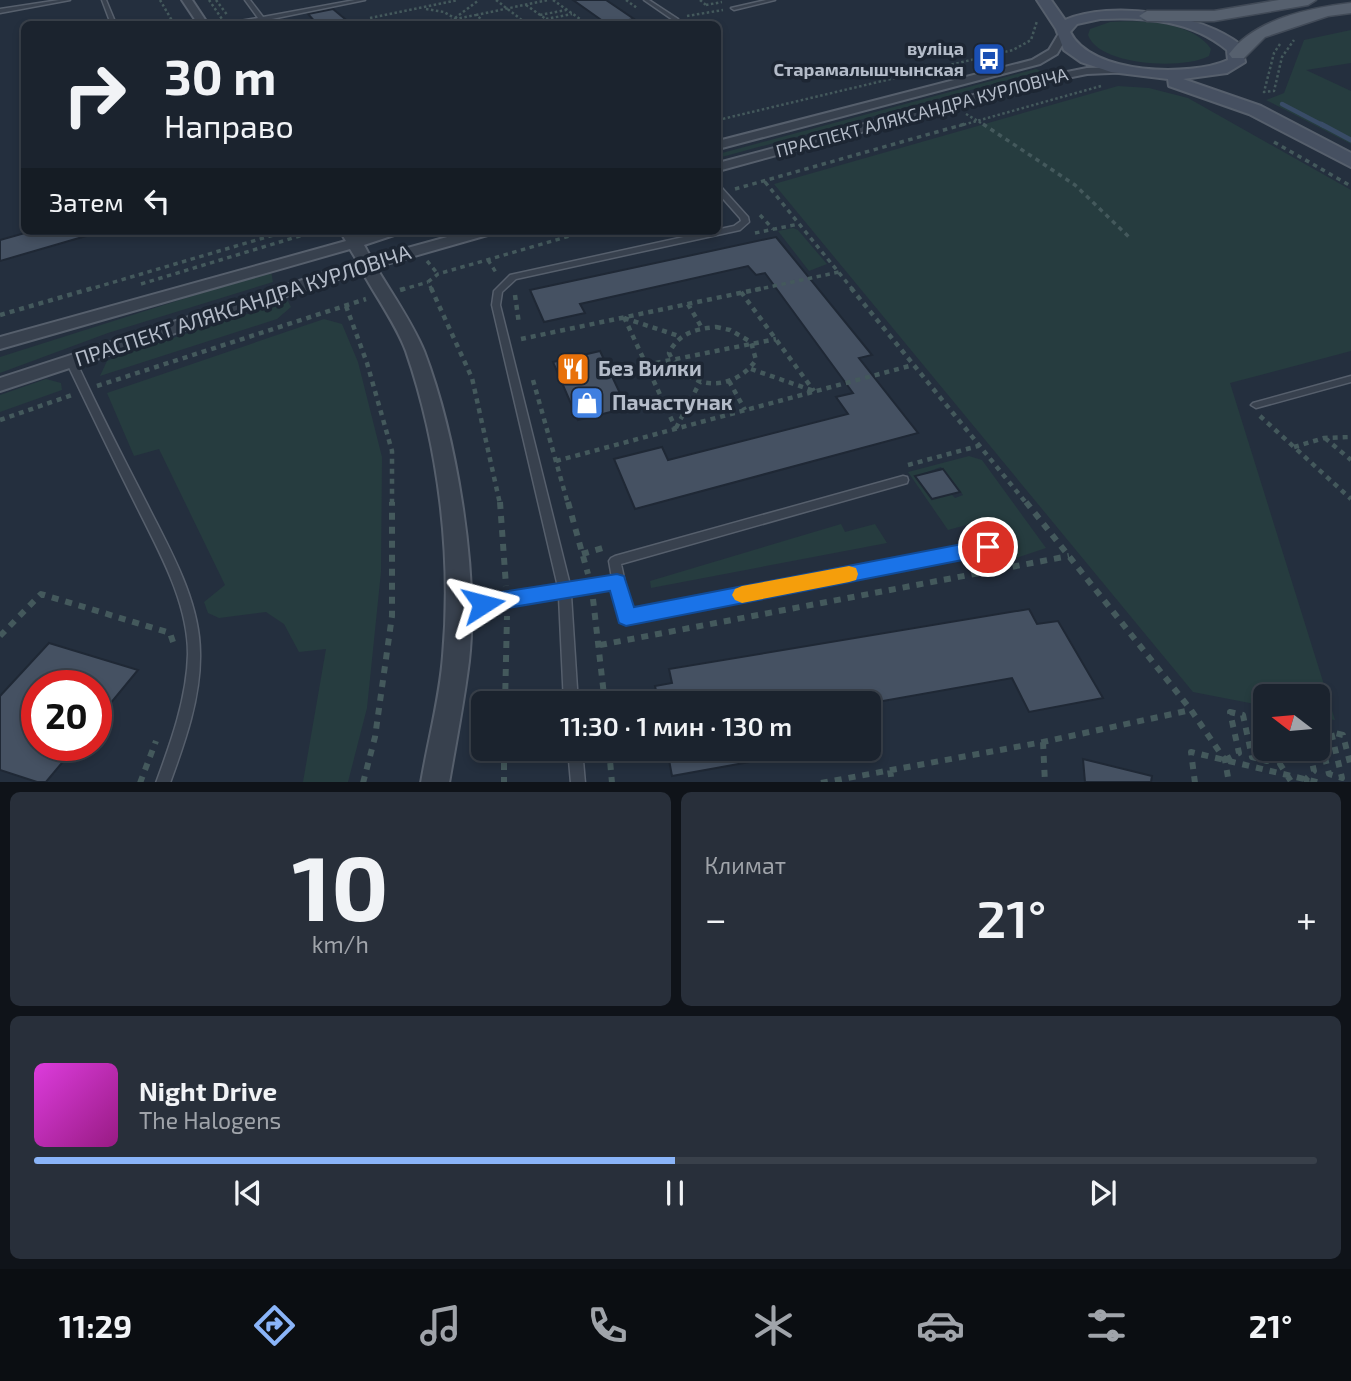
<!DOCTYPE html>
<html lang="ru">
<meta charset="utf-8">
<style>
body{margin:0;font-family:"Exo 2",sans-serif;background:#282f3a;color:#f1f3f6;height:100vh;display:flex;flex-direction:column;font-size:26px;white-space:nowrap}
*{box-sizing:border-box;margin:0}
p{font-size:23px;color:#a0a4aa}
.icon{flex:none;width:38px;height:38px;fill:none;stroke:currentColor;stroke-width:2;stroke-linecap:round;stroke-linejoin:round}
.map{position:relative;height:782px;overflow:hidden}
.drawer{display:flex;flex-direction:column;gap:10px;padding:10px;background:#0f1319;flex:1}
.drawer>*{flex:none}
.hud{position:absolute;left:21px;top:21px;width:700px;height:214px;border-radius:10px;box-shadow:0 4px 10px #0003,0 0 0 2px #39404a;background:#1b232e;color:#f1f3f6;overflow:hidden}
.needle{width:46px;rotate:286deg}
.tools{position:absolute;left:1253px;top:684px;display:grid;gap:14px}
.tools a{display:grid;place-items:center;width:77px;height:77px;border-radius:10px;background:#1b232e;box-shadow:0 4px 10px #0003,0 0 0 2px #39404a;font-size:35px}
.speed{position:absolute;left:21px;top:670px;display:flex;gap:14px;font-size:35px;font-weight:700;text-align:center}
.speed>*{display:grid;place-content:center;width:91px;height:91px;border-radius:50%;background:#1b232e;box-shadow:0 4px 10px #0003,0 0 0 2px #39404a;line-height:1}
.speed .limit{border:10px solid #d22;background:#fff;color:#111}
.pin{position:absolute;display:grid;place-items:center;width:60px;height:60px;color:#fff;margin:-30px;border:4px solid #fff;border-radius:50%;box-shadow:0 2px 7px #0007}
.me{position:absolute;width:77px;margin:-38px;rotate:81deg;stroke-linejoin:round;filter:drop-shadow(0 0 5px #0008)}
.turn{display:flex;align-items:center;gap:24px;height:147px;padding:0 28px;font-size:32px}
.turn .icon{width:91px;height:91px;stroke-width:2.5}
.turn b{display:block;font-size:49px;line-height:60px}
.then{display:flex;align-items:center;height:66px;padding:0 28px;background:#0003;gap:14px;font-size:26px}
.big{font-size:52px;font-weight:600;line-height:1.1}
.drawer .tile{flex:1;display:flex;flex-direction:column;justify-content:center;gap:10px;min-width:0;padding:0 24px;border-radius:10px;background:#282f3a}
.drawer .dial{align-items:center;gap:0}
.dial b{font-size:91px;line-height:1}
.song{display:flex;align-items:center;gap:21px}
.cover{width:84px;height:84px;border-radius:10px;background:linear-gradient(135deg,hsl(300 70% 55%),hsl(310 70% 35%))}
.played{height:7px;border-radius:4px;background:linear-gradient(90deg,#8ab4f8 50%,#39404a 50%)}
.keys{display:flex;justify-content:space-around;direction:ltr}
.heat{display:flex;justify-content:space-between;align-items:center;font-size:38px;direction:ltr}
.drawer .tiles{flex:1;display:grid;gap:10px;grid-template-columns:1fr 1fr}
.tile:last-child{grid-column:span 2}
.trip{position:absolute;left:471px;top:691px;width:410px;height:70px;border-radius:10px;background:#1b232e;box-shadow:0 4px 10px #0003,0 0 0 2px #39404a;font-weight:600;line-height:70px;text-align:center}
.dock{display:flex;height:112px;justify-content:space-around;align-items:center;background:#0b0e12;color:#a0a4aa}
.dock .icon{width:49px;height:49px}
.dock .active{color:#8ab4f8}
.dock b{font-size:32px;color:#f1f3f6}
.map>svg:first-child{display:block}
.green{fill:#263c3f;fill-rule:evenodd}
.lines{fill:none;stroke-linecap:round;stroke-linejoin:round}
.stream-far1{stroke:#394c67;stroke-width:4.5}
.stream{stroke:#394c67;stroke-width:5}
.building{fill:#455162;stroke:#1f2835;stroke-width:2}
.lane-casing{stroke:#565f6c;stroke-width:3}
.street-casing{stroke:#565f6c;stroke-width:4}
.secondary-casing{stroke:#565f6c;stroke-width:4}
.primary-casing{stroke:#414a57;stroke-width:3}
.path-far3{stroke:#44595c;stroke-width:2.5;stroke-dasharray:2.5 2.5;stroke-linecap:butt}
.path-far2{stroke:#44595c;stroke-width:3.5;stroke-dasharray:4.5 4.5;stroke-linecap:butt}
.path-far1{stroke:#44595c;stroke-width:4.5;stroke-dasharray:5 5;stroke-linecap:butt}
.path{stroke:#44595c;stroke-width:6;stroke-dasharray:7 7;stroke-linecap:butt}
.lane{fill:#38414e;fill-rule:evenodd}
.street{fill:#38414e;fill-rule:evenodd}
.secondary{fill:#465061;fill-rule:evenodd}
.primary{fill:#56606e;fill-rule:evenodd}
.route{fill:#1a73e8;stroke:#114b97;stroke-width:2}
.slow{fill:#f59e0b}
.labels{text-anchor:middle;stroke-width:7;stroke-linejoin:round;paint-order:stroke}
.far-poi-label{font-size:18px;font-weight:bold;fill:#b4bcc9;stroke:#1d2633;text-anchor:end}
.far-street-label{font-size:18px;fill:#b4bcc9;stroke:#1d2633}
.street-label{font-size:21px;fill:#b4bcc9;stroke:#1d2633}
.poi-label{font-size:21px;font-weight:bold;fill:#b4bcc9;stroke:#1d2633;text-anchor:start}
</style>
<div class="map">
<svg width="1351" height="783" viewBox="0 0 1351 783">
<rect width="100%" height="100%" fill="#242f3e"/>
<path class="green" d="M1110 22C1141 20 1192 21 1211 49L1209 56C1183 70 1099 66 1088 35L1090 29Z
M1351 30V63L1306 70 1351 91V144L1266 100 1284 93 1304 40Z
M1036 69 1041 71 718 158V154Z
M1118 86 1149 88 1188 98 1351 190V351L1230 383 1335 720 1318 717V696H1265V706L1193 692 774 184Z
M793 228 798 230 827 264 809 271 778 231Z
M271 271 273 282 108 333 0 373V357Z
M288 301 291 307 277 319 100 376 107 361 120 355Z
M324 319 342 324 358 362 382 457 381 572 367 708 348 782H303L326 649 299 652 284 624 266 612 219 618 208 613 204 602 225 585 159 449 134 456 107 393Z
M46 379 61 383 62 390 0 412V395Z
M969 456 982 460 1046 548 1013 559 985 520 948 530 908 472ZM941 467 963 495 955 498 951 494 932 499 916 476Z
M841 524 845 532 875 524 887 543 651 588 650 581Z"/>
<g class="lines">
<path class="stream-far1" d="M1282 104 1324 126"/>
<path class="stream" d="M1321 124 1351 140"/>
</g>
<path class="building" d="M573 0H606L634 19 607 24Z
M333 9 351 24H317L308 14Z
M32 231H85L86 236 0 261V240Z
M776 237 872 355 859 358 918 433 635 509 614 459 662 447 668 460 848 414 836 397 853 393 765 273 756 275 748 266 580 304 585 313 544 322 530 290Z
M600 351 627 408 578 420 553 362Z
M943 469 960 492 932 499 915 476Z
M1029 609 1037 624 1058 621 1103 698 1029 712 1012 678 866 704H659L655 686 672 683 669 669Z
M49 643 138 670 96 721V686H37V746H76L46 782H37L0 770V696Z
M667 749H765L766 759 672 776Z
M1083 759 1152 776 1151 782H1085Z"/>
<g class="lines">
<defs>
<path id="lane" d="M59 0H70L0 13V9Z
M102 0H106L116 24H111Z
M245 0H250L263 17 355 0H365L262 21 232 24 234 22 258 18Z
M644 0H649L678 19 673 20Z
M766 0H775L734 10 731 8Z
M718 187H721L748 217 749 222 740 230 516 279 502 292 500 305 570 585 612 578 609 561 611 558 615 556 903 476 907 477 908 480 907 483 621 564 631 611 988 542 992 544 994 547 992 550 988 552 626 622 622 621 620 617 614 587 571 595 578 704H564L559 597 459 613 455 612 453 608 455 604 459 603 558 587 492 305 494 291 510 275 734 226 741 221 740 218 718 193Z
M71 358 76 361C98 409 123 457 147 504 170 550 200 601 200 653 201 697 185 742 170 783H156C171 742 187 698 188 654 188 601 158 550 136 505 112 457 89 409 66 361Z
M1351 376V382L1256 408 1251 405 1253 403Z
M568 749H582L585 783H571Z"/>
<path id="street" d="M182 0H192L208 24H198Z
M1058 35 1067 37 1057 54 1040 64 718 149V141L1032 60 1049 50Z
M1128 67 1132 68V72L1087 74 1042 83 718 171V163L1037 78 1087 68Z
M340 231H356L359 237 381 231H406L364 245 371 258 469 231H494L491 234 376 267C392 294 412 322 424 351 456 435 479 571 469 661 464 702 456 742 449 783H421C428 741 440 698 443 656 452 556 439 447 406 351 396 324 376 297 362 271L0 391V378L358 262 350 249 0 349V337L346 241Z"/>
<path id="secondary" d="M1037 0H1051L1065 20C1111 0 1201 13 1241 45L1245 62 1227 73 1183 79 1261 106 1351 153V167L1249 114 1169 86 1168 79 1111 72 1081 62 1064 50 1056 29ZM1100 19C1145 17 1191 20 1227 50L1228 60C1190 77 1091 75 1070 32L1077 24Z"/>
<path id="primary" d="M1279 0H1316L1308 5 1214 21H1147L1139 16 1147 11H1214Z
M1351 3V13L1328 16 1265 37 1244 58H1232L1229 54C1255 19 1309 8 1351 3Z"/>
</defs>
<use href="#lane" class="lane-casing"/>
<use href="#street" class="street-casing"/>
<use href="#secondary" class="secondary-casing"/>
<use href="#primary" class="primary-casing"/>
<path class="path-far3" d="M160 0 174 24
M209 0 224 22
M216 0 228 16
M496 0 527 24
M553 0 580 19 569 24
M626 0 637 8
M700 0 706 5
M526 5 553 24
M706 5 722 2
M426 9 444 12 456 19
M476 15 548 0
M540 15 566 10
M687 16 723 10
M370 18 458 0
M455 18 479 0
M546 19 572 14
M430 24 476 15 488 24
M554 24 572 21
M1280 44 1274 53 1264 92 1274 91 1282 57 1294 40
M966 114 986 126
M718 120 1013 50 1031 40 1037 21
M959 126 1101 86"/>
<path class="path-far2" d="M983 124 1075 185 1131 239
M1274 142 1351 186
M765 182 853 290
M735 189 965 124
M760 215 773 229
M755 233 799 224
M488 260 497 274
M427 261 438 274
M141 284 316 231
M87 290 287 231
M401 290 428 282
M432 290 428 282 438 274 587 231
M755 290 839 272"/>
<path class="path-far1" d="M431 288 472 378 500 504
M851 288 1027 504
M400 290 407 288
M741 292 814 391
M515 295 519 324
M688 304 702 328
M346 306 367 363 392 451V504
M0 315 93 288
M624 317 676 429
M624 318 679 336
M716 327 730 330 751 342 756 360C732 394 686 390 669 353 679 333 695 329 716 327Z
M521 339 764 288
M646 365 776 339
M751 369 814 391
M533 380 568 504
M729 381 745 410
M97 386 366 299
M1260 416 1351 499
M0 420 72 395
M676 428 700 382
M1325 438 1351 460
M1294 447 1324 438 1351 437
M556 461 913 365
M908 465 978 446"/>
<path class="path" d="M500 502 506 586
M568 502 588 574
M1026 502 1191 710 1225 760 1229 783
M582 554 606 547
M593 599 605 704
M0 636 41 594 170 633 174 645
M600 645 1069 556
M505 704 507 616
M1318 730 1329 774 1342 778 1331 732 1343 735 1351 767
M1043 742 1045 783
M504 749V783
M609 749 612 783
M1277 749 1280 764 1292 783
M1225 760 1239 753 1230 712 1243 715 1252 757 1267 761 1257 718 1265 720
M890 770 892 783
M140 783 156 741
M363 783 375 737 392 616V502
M821 783 1043 742 1191 710
M1195 783 1191 752 1321 783
M1307 783 1306 779 1314 771 1309 749"/>
<use href="#lane" class="lane"/>
<use href="#street" class="street"/>
<use href="#secondary" class="secondary"/>
<use href="#primary" class="primary"/>
</g>
<path class="route" d="M988 539 995 542 998 547 995 552 988 555 626 626 619 623 610 591 483 612 476 610 473 604 476 598 483 595 617 574 624 576 634 607Z"/>
<path class="slow" d="M849 566 856 568 858 574 856 580 849 582 742 603 735 600 732 595 735 589 742 586Z"/>
<defs>
<symbol id="bus-square" viewBox="-11 -11 22 22"><rect x="-9" y="-9" width="18" height="18" rx="4" fill="#1a4fb4" stroke="#1d2633"/><path d="M-5-6H5V4H4V6H2V4H-2V6H-4V4H-5ZM-3.5-4V0h7V-4ZM-3.5 1.2v1.5H-2V1.2ZM2 1.2v1.5H3.5V1.2Z" fill="#fff"/></symbol>
<symbol id="restaurant-square" viewBox="-11 -11 22 22"><rect x="-9" y="-9" width="18" height="18" rx="4" fill="#e8710a" stroke="#1d2633"/><path d="M-5-6h1v4h1v-4h1v4h1v-4h1v5L-1.5 .5V6h-2V.5L-5-1ZM5-6V6H3V1.5H1.5Q1.5-4 5-6Z" fill="#fff"/></symbol>
<symbol id="shop-square" viewBox="-11 -11 22 22"><rect x="-9" y="-9" width="18" height="18" rx="4" fill="#3f7fe0" stroke="#1d2633"/><path d="M-5-2.5h2.3a2.7 3.5 0 0 1 5.4 0H5L5.5 6h-11ZM-1.5-2.5h3a1.5 2.3 0 0 0-3 0Z" fill="#fff"/></symbol>
</defs>
<g fill-rule="evenodd">
<use href="#bus-square" x="970" y="40" width="38" height="38"/>
<use href="#restaurant-square" x="554" y="350" width="38" height="38"/>
<use href="#shop-square" x="568" y="384" width="38" height="38"/>
</g>
<g class="labels">
<g class="far-poi-label">
<text x="964" y="55">вуліца<tspan x="964" dy="21">Старамалышчынская</tspan></text>
</g>
<g class="far-street-label">
<text transform="translate(922 113) rotate(-15)" y="6">ПРАСПЕКТ АЛЯКСАНДРА КУРЛОВІЧА</text>
</g>
<g class="street-label">
<text transform="translate(243 306) rotate(-18)" y="7">ПРАСПЕКТ АЛЯКСАНДРА КУРЛОВІЧА</text>
</g>
<g class="poi-label">
<text x="598" y="376">Без Вилки</text>
<text x="612" y="410">Пачастунак</text>
</g>
</g>
</svg>
<div class="tools">
<a><svg class="needle" viewBox="-14 -14 28 28"><path d="M0-13l5 13h-10z" fill="#e53935"/><path d="M0 13l5-13h-10z" fill="#a0a4aa"/></svg></a>
</div>
<div class="speed"><div class="limit">20</div></div>
<div class="pin" style="left:988px;top:547px;background:#d93025"><svg class="icon" aria-label="arrive" viewBox="0 0 24 24"><path d="M6 21V4h12l-3 4 3 4H6"/></svg></div>
<svg class="me" style="left:483px;top:604px" viewBox="-20 -20 40 40"><path d="M0-17L14 15 0 8-14 15z" fill="#1a73e8" stroke="#fff" stroke-width="4"/></svg>
<div class="trip">11:30 · 1 мин · 130 m</div>
<div class="hud">
<div class="turn"><svg class="icon" aria-label="right" viewBox="0 0 24 24"><path d="M7 20v-9h11M14 6l5 5-5 5"/></svg><div><b>30 m</b>Направо</div></div>
<div class="then">Затем<svg class="icon" aria-label="left" viewBox="0 0 24 24"><path d="M17 20v-9H6M10 6l-5 5 5 5"/></svg></div>
</div>
</div>
<section class="drawer">
<div class="tiles">
<div class="tile dial"><b>10</b><p>km/h</p></div>
<div class="tile"><p>Климат</p>
<div class="heat"><a>−</a><b class="big">21°</b><a>+</a></div>
</div>
<div class="tile">
<div class="song"><i class="cover"></i><div><b>Night Drive</b><p>The Halogens</p></div></div>
<div class="played"></div>
<div class="keys"><svg class="icon" aria-label="previous" viewBox="0 0 24 24"><path d="M18 5L8 12l10 7zM5 5v14"/></svg><svg class="icon" aria-label="pause" viewBox="0 0 24 24"><path d="M8 5v14M16 5v14"/></svg><svg class="icon" aria-label="next" viewBox="0 0 24 24"><path d="M6 5l10 7-10 7zM19 5v14"/></svg></div>
</div>
</div>
</section>
<nav class="dock">
<b>11:29</b>
<svg class="icon active" aria-label="directions" viewBox="0 0 24 24"><path d="M12 3l9 9-9 9-9-9zM9 14v-3h6M13 9l2 2-2 2"/></svg>
<svg class="icon" aria-label="music" viewBox="0 0 24 24"><path d="M9 18V5l10-2v13"/><circle cx="6" cy="18" r="3"/><circle cx="16" cy="16" r="3"/></svg>
<svg class="icon" aria-label="phone" viewBox="0 0 24 24"><path d="M5 4h4l2 5-3 2q2 4 5 5l2-3 5 2v4C11 20 4 13 5 4z"/></svg>
<svg class="icon" aria-label="climate" viewBox="0 0 24 24"><path d="M12 3v18M4 7l16 10M4 17L20 7"/></svg>
<svg class="icon" aria-label="car" viewBox="0 0 24 24"><path d="M5 17H2v-5l4-1 3-4h7l3 4 3 1v5h-3M9 17h6M6 11h13"/><circle cx="7" cy="17" r="2"/><circle cx="17" cy="17" r="2"/></svg>
<svg class="icon" aria-label="filters" viewBox="0 0 24 24"><path d="M4 7h16M4 17h16"/><circle cx="9" cy="7" r="2"/><circle cx="15" cy="17" r="2"/></svg>
<b>21°</b>
</nav>
